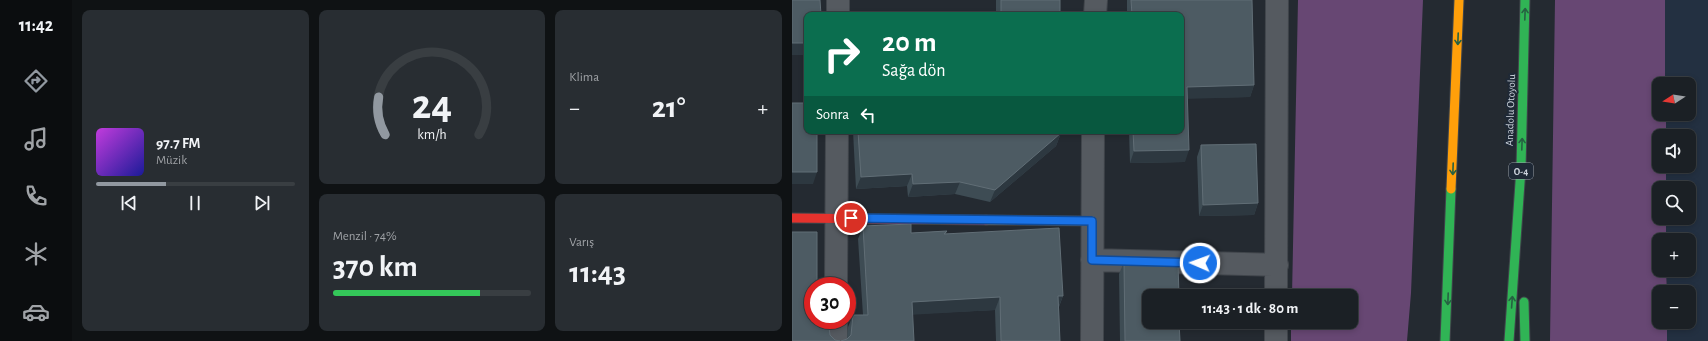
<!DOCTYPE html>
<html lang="tr">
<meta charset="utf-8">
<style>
body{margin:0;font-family:"Alegreya Sans",sans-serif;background:#282d32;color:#f1f3f6;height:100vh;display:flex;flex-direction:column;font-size:15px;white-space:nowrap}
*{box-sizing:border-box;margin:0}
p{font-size:13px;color:#a0a3a7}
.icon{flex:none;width:22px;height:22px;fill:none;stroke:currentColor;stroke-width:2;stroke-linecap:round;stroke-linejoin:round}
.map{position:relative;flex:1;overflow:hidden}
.panel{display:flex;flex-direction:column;gap:10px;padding:10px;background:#0f1214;width:720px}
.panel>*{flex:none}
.banner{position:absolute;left:12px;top:12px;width:380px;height:122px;border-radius:8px;box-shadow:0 2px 6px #0003,0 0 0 1px #393e42;background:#0b6e4f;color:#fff;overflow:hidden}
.needle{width:26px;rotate:258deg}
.controls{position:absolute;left:860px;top:77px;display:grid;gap:8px}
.controls a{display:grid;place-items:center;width:44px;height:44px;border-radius:8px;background:#1b2025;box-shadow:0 2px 6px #0003,0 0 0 1px #393e42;font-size:20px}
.speed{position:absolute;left:12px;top:277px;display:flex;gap:8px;font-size:20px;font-weight:700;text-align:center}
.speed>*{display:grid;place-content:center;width:52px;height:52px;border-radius:50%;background:#1b2025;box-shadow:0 2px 6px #0003,0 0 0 1px #393e42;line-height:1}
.speed .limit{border:6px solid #d22;background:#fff;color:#111}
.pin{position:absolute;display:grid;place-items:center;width:34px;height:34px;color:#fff;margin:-17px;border:2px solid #fff;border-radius:50%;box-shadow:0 1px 4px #0007}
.me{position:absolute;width:44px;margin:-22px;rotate:272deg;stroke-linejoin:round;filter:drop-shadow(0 0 3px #0008)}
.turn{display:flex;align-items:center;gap:14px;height:84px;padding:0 12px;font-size:18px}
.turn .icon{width:52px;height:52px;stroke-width:2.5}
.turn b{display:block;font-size:28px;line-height:34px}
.then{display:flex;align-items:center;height:38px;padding:0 12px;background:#0003;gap:8px;font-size:15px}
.big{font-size:30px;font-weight:600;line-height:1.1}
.panel .widget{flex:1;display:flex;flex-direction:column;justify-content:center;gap:6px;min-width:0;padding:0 14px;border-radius:8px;background:#282d32}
.panel .dial{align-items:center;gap:0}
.dial svg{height:104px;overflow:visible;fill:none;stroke:#393e42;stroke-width:7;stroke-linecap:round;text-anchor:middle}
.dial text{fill:#f1f3f6;stroke:none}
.song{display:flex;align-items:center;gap:12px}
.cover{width:48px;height:48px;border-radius:6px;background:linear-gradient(135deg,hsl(290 70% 55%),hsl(240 70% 35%))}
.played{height:4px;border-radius:2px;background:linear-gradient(90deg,#9198a0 35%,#393e42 35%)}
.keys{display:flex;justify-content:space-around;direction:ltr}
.heat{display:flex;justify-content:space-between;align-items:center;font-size:22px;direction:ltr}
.charge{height:6px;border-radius:3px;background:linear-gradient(90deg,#34c759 74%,#393e42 0)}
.panel .tiles{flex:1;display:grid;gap:10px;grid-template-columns:repeat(3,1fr)}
.widget:first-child{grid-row:span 2}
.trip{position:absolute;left:350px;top:289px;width:216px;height:40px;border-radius:8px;background:#1b2025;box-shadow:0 2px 6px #0003,0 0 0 1px #393e42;font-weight:600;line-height:40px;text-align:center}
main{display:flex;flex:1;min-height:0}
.menu{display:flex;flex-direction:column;width:72px;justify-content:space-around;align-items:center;background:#0b0d0f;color:#a0a3a7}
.menu .icon{width:28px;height:28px}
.menu .selected{color:#9198a0}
.menu b{font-size:18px;color:#f1f3f6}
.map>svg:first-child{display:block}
.built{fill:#233041}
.forest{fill:#674773}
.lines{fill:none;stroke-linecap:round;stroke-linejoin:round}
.street-casing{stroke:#40454b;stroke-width:24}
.fast-casing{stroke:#40454b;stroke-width:11}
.slow-casing{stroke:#40454b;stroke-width:11}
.jam-casing{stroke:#40454b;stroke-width:11}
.street{stroke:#555a60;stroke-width:22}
.fast{stroke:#30b455;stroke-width:9}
.slow{stroke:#ff9f0a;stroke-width:9}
.jam{stroke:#e5322d;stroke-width:9}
.wall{fill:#3e4c54}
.shaded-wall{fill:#2d3840}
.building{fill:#4d5b63;stroke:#616e76}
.oneway{stroke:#266142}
.route-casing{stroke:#114b97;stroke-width:10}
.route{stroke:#1a73e8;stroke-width:7}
.labels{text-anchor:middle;stroke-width:4;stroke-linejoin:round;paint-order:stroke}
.shield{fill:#1f2936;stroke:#98a0aa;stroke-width:1}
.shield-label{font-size:10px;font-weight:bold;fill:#ccd3dc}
.street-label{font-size:11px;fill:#ccd3dc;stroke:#1f2936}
</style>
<main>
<nav class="menu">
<b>11:42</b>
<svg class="icon selected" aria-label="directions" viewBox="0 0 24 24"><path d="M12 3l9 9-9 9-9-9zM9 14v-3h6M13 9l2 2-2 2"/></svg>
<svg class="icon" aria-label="music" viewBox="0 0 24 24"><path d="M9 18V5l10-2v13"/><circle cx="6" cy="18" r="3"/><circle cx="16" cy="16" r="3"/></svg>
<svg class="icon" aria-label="phone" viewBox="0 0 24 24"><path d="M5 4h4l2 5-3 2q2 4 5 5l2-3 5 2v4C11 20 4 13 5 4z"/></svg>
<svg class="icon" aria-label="climate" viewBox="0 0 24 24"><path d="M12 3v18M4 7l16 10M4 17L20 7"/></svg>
<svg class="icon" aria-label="car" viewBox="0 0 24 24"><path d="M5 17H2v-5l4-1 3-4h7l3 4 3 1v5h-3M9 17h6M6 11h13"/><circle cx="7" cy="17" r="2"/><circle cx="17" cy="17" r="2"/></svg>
</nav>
<section class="panel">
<div class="tiles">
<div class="widget">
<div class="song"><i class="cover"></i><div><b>97.7 FM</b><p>Müzik</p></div></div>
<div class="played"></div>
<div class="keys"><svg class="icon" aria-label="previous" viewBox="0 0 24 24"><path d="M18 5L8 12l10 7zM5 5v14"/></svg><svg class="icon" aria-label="pause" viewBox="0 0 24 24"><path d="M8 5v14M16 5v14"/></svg><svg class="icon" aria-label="next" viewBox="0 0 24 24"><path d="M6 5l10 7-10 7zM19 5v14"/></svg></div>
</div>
<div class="widget dial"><svg viewBox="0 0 100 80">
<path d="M14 69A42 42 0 1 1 86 69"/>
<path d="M14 69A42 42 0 0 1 9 40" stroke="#9198a0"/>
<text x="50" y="56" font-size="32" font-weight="700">24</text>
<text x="50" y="72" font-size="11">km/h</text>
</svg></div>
<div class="widget"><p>Klima</p>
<div class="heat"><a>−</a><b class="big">21°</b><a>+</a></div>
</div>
<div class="widget"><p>Menzil · 74%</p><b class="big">370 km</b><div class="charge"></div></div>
<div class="widget"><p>Varış</p><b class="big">11:43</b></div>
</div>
</section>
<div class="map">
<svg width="916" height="341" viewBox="0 0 916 341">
<rect width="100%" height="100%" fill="#242a31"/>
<path class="built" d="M873 0H916V341H875V322H897V292H875L874 270H897V240H874V218H897V188H874V166H897V136H874V114H897V84H873Z"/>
<path class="forest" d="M506 0H631L619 293 615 341H499V322H559V296H500Z
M763 0H873V84H867V114H874V136H867V166H874V188H867V218H874V240H867V270H874L875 292H867V322H875V341H758Z"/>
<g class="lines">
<defs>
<path id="street" d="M46 15V0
M303 15 304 0
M300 260 485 265
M44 286 45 131
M484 296 485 0
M44 320V341
M300 341 301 131
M484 341V322"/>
<path id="fast" d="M732 302 733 341
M653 341 659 189
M717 341 729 168 733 0"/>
<path id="slow" d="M659 189 667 0
M194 220 300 221"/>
<path id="jam" d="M0 218 194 220"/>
</defs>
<use href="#street" class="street-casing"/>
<use href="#fast" class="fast-casing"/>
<use href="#slow" class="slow-casing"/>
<use href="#jam" class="jam-casing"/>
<use href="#street" class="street"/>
<use href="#fast" class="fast"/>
<use href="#slow" class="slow"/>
<use href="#jam" class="jam"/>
</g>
<path class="wall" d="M204 0H268V15H204Z
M335 0H460L462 85 458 97 396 98 393 162 338 163 337 131H389V15H335Z
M61 131H268L269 133 264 146 198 202 163 194 116 197 115 186 64 189Z
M409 145 466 203 462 215 407 216 405 157Z
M71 226 119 233 155 231 154 234 271 296 267 307 268 341H204L203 310 121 314 55 339 56 327 61 315H71L66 239Z
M332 262 388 341H328L327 274Z"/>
<path class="shaded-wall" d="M0 43H15V55H0Z
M462 85 458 97 391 99 395 87Z
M269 133 264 146 198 202 203 190Z
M397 150 393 162 338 163 342 151Z
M0 172H25L21 184H0Z
M120 174 115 186 64 189 69 177Z
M168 182 163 194 116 197 121 184Z
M466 203 462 215 407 216 411 205Z
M266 296H271L266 308Z
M208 297 203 310 116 315 120 302Z"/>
<path class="building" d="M0 0H28L29 15H15V43H0Z
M209 0H268V15H209Z
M339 0H460L462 85 395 87 397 150 342 151 341 131H389V15H340Z
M0 103H15V131H25V172H0Z
M66 131H268L269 133 203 190 168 182 121 184 120 174 69 177Z
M464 144 466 203 411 205 409 145Z
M119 224V233L155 231 152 234 267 228 271 296H266L268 341H209L208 297 120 302 122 341H49L55 339 59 335 61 315H76L71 226Z
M0 232H25V286H21V320H36L38 335 43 340 48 341H0Z
M332 262 386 263 387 296H357V322H387L388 341H333Z"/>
<defs><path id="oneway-shaft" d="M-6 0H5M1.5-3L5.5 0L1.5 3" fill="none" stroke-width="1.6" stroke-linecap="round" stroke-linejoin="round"/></defs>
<g class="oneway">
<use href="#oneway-shaft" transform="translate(733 14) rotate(-88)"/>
<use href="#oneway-shaft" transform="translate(666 39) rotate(92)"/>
<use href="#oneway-shaft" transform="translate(730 144) rotate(-88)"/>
<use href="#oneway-shaft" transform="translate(661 169) rotate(92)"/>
<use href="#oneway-shaft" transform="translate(656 299) rotate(92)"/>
<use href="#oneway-shaft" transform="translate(720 302) rotate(-86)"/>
</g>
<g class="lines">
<defs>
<path id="route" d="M59 218 300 221V260L408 263"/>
</defs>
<use href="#route" class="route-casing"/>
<use href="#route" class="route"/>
</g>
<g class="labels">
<rect class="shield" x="717" y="163" width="24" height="16" rx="3"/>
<g class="shield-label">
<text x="729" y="175">O-4</text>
</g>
<g class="street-label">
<text transform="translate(718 110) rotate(-88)" y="4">Anadolu Otoyolu</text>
</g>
</g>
</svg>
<div class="controls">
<a><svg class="needle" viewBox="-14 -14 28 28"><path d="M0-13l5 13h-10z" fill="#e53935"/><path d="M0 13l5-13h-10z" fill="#a0a3a7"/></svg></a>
<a><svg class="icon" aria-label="sound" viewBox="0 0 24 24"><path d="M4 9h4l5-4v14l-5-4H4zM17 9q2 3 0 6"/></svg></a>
<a><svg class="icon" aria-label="search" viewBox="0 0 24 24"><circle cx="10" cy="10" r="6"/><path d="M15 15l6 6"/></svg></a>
<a>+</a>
<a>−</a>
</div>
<div class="speed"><div class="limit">30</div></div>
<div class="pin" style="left:59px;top:218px;background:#d93025"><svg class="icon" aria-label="arrive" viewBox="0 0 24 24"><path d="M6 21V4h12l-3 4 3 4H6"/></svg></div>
<svg class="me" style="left:408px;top:263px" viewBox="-20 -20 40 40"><circle r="17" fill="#1a73e8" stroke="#fff" stroke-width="3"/><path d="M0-11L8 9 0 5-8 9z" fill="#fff"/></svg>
<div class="trip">11:43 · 1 dk · 80 m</div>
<div class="banner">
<div class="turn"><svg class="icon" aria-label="right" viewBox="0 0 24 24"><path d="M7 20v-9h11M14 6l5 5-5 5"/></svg><div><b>20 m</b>Sağa dön</div></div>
<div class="then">Sonra<svg class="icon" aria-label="left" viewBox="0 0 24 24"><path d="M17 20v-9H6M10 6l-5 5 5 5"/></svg></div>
</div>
</div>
</main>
